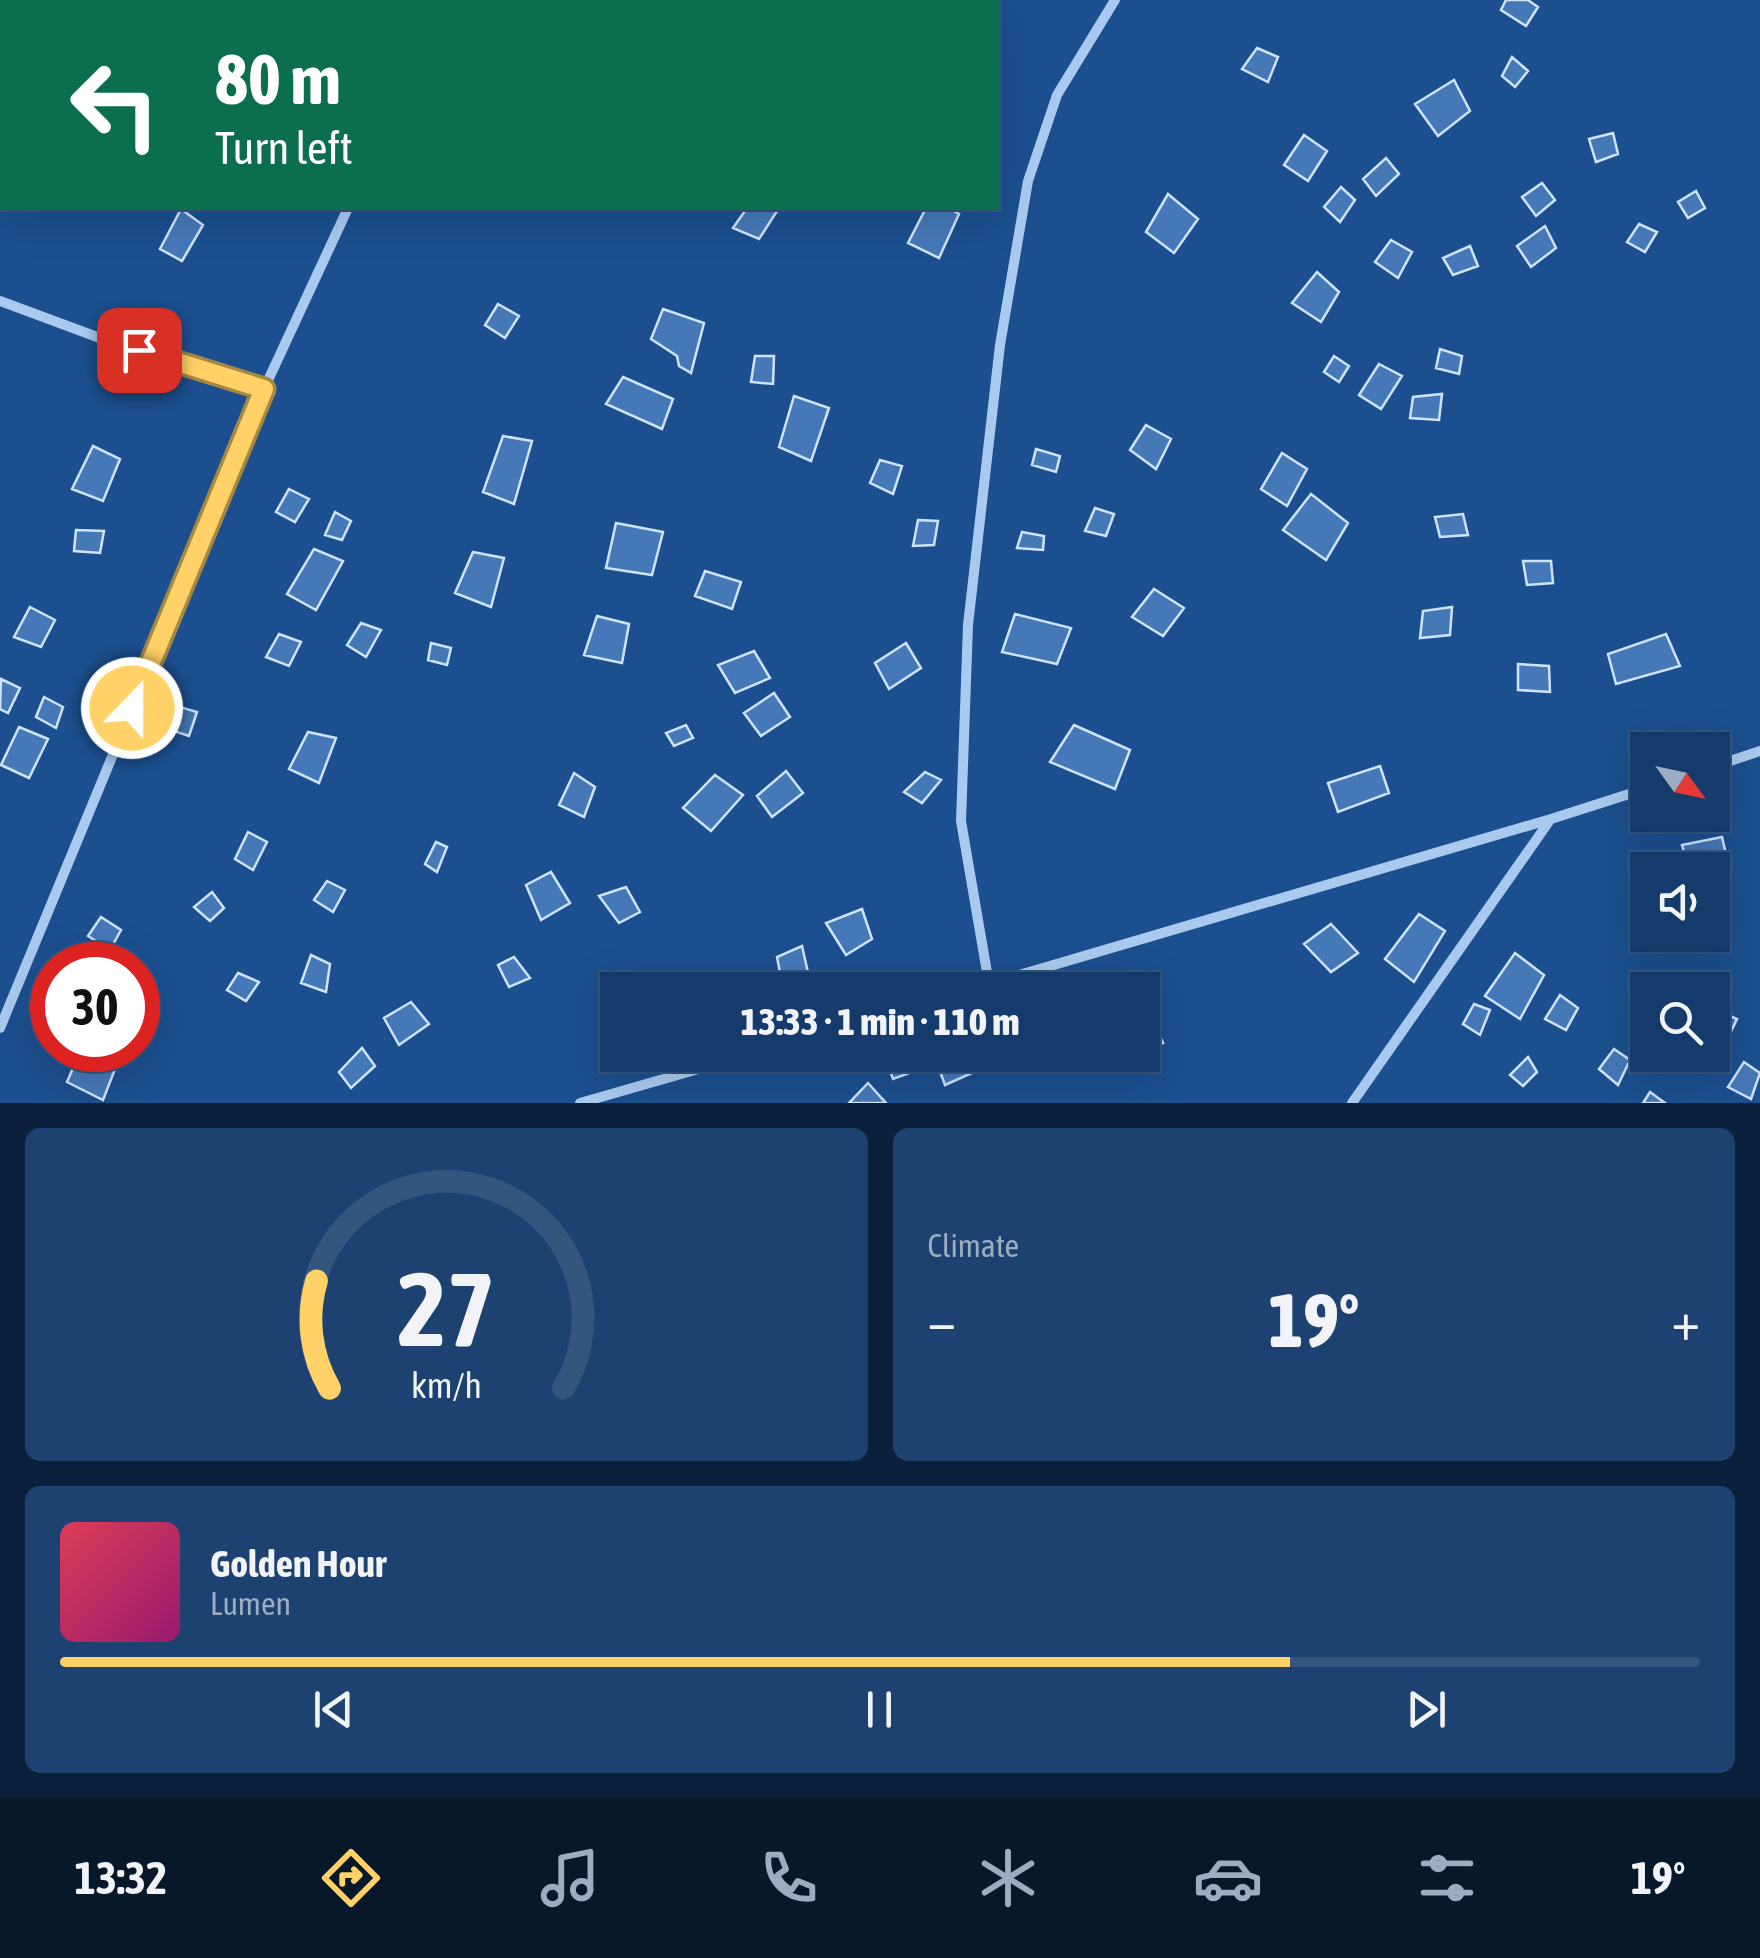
<!DOCTYPE html>
<meta charset="utf-8">
<style>
body{margin:0;font-family:"Asap Condensed",sans-serif;background:#1d4271;color:#f1f3f6;height:100vh;display:flex;flex-direction:column;font-size:38px;white-space:nowrap}
*{box-sizing:border-box;margin:0}
p{font-size:32px;color:#9dadc1}
.icon{flex:none;width:55px;height:55px;fill:none;stroke:currentColor;stroke-width:2;stroke-linecap:round;stroke-linejoin:round}
.map{position:relative;height:1103px;overflow:hidden}
.panel{display:flex;flex-direction:column;gap:25px;padding:25px;background:#0b203b;flex:1}
.panel>*{flex:none}
.guide{position:absolute;left:0px;top:0px;width:1000px;height:210px;box-shadow:0 10px 40px #0002,0 0 0 2px #33557e;background:#0b6e4f;color:#fff;overflow:hidden}
.needle{width:65px;rotate:123deg}
.fabs{position:absolute;left:1630px;top:732px;display:grid;gap:20px}
.fabs a{display:grid;place-items:center;width:100px;height:100px;border-radius:0px;background:#143b6b;box-shadow:0 10px 40px #0002,0 0 0 2px #33557e;font-size:50px}
.speed{position:absolute;left:30px;top:942px;display:flex;gap:20px;font-size:50px;font-weight:700;text-align:center}
.speed>*{display:grid;place-content:center;width:130px;height:130px;border-radius:50%;background:#143b6b;box-shadow:0 10px 40px #0002,0 0 0 2px #33557e;line-height:1}
.speed .limit{border:15px solid #d22;background:#fff;color:#111}
.pin{position:absolute;display:grid;place-items:center;width:85px;height:85px;color:#fff;margin:-42px;border-radius:20px;box-shadow:0 5px 15px #0006}
.me{position:absolute;width:110px;margin:-55px;rotate:22deg;stroke-linejoin:round;filter:drop-shadow(0 0 8px #0008)}
.turn{display:flex;align-items:center;gap:35px;height:210px;padding:0 50px;font-size:45px}
.turn .icon{width:130px;height:130px;stroke-width:2.5}
.turn b{display:block;font-size:70px;line-height:85px}
.big{font-size:75px;font-weight:800;line-height:1.1}
.panel .widget{flex:1;display:flex;flex-direction:column;justify-content:center;gap:15px;min-width:0;padding:0 35px;border-radius:15px;background:#1d4271}
.panel .dial{align-items:center;gap:0}
.dial svg{height:260px;overflow:visible;fill:none;stroke:#33557e;stroke-width:7;stroke-linecap:round;text-anchor:middle}
.dial text{fill:#f1f3f6;stroke:none}
.song{display:flex;align-items:center;gap:30px}
.cover{width:120px;height:120px;border-radius:15px;background:linear-gradient(135deg,hsl(350 70% 55%),hsl(320 70% 35%))}
.played{height:10px;border-radius:5px;background:linear-gradient(90deg,#ffd166 75%,#33557e 75%)}
.keys{display:flex;justify-content:space-around;direction:ltr}
.heat{display:flex;justify-content:space-between;align-items:center;font-size:55px;direction:ltr}
.panel .tiles{flex:1;display:grid;gap:25px;grid-template-columns:1fr 1fr}
.widget:last-child{grid-column:span 2}
.trip{position:absolute;left:600px;top:972px;width:560px;height:100px;border-radius:0px;background:#143b6b;box-shadow:0 10px 40px #0002,0 0 0 2px #33557e;font-weight:800;line-height:100px;text-align:center}
.dock{display:flex;height:160px;justify-content:space-around;align-items:center;background:#08182b;color:#9dadc1}
.dock .icon{width:70px;height:70px}
.dock .selected{color:#ffd166}
.dock b{font-size:45px;color:#f1f3f6}
.map>svg:first-child{display:block}
.building{fill:#4478b7;stroke:#cfe3fa;stroke-width:2.5}
.lines{fill:none;stroke-linecap:round;stroke-linejoin:round}
.street{stroke:#a9c9ee;stroke-width:10}
.route-casing{stroke:#a68842;stroke-width:25}
.route{stroke:#ffd166;stroke-width:18}
</style>
<div class="map">
<svg width="1760" height="1103" viewBox="0 0 1760 1103">
<rect width="100%" height="100%" fill="#1b4f8f"/>
<path class="building" d="M1506 0H1528L1538 7 1526 26 1501 10Z
M1257 48 1278 57 1268 82 1242 69Z
M1512 57 1528 71 1515 87 1502 76Z
M1454 80 1470 111 1438 136 1415 104Z
M1613 133 1618 154 1596 162 1589 139Z
M1304 135 1327 151 1308 181 1284 165Z
M1386 158 1399 174 1376 196 1363 179Z
M1542 183 1555 200 1536 216 1522 197Z
M1341 187 1355 200 1340 222 1324 207Z
M1696 191 1705 208 1688 218 1678 202Z
M1168 194 1198 219 1174 253 1146 232Z
M747 208H779L759 239 733 228Z
M926 208H949L959 214 939 258 908 243Z
M181 209 203 225 182 261 160 249Z
M1639 224 1657 232 1645 252 1627 242Z
M1545 226 1556 248 1531 267 1517 246Z
M1391 240 1412 252 1398 278 1375 262Z
M1470 246 1478 266 1453 275 1443 258Z
M1317 272 1339 292 1321 322 1292 303Z
M498 304 519 316 505 338 485 325Z
M663 309 704 323 691 373 679 366 677 356 651 339Z
M1440 349 1462 356 1459 374 1436 368Z
M755 356H774L773 384 751 382Z
M1334 356 1349 366 1339 382 1324 372Z
M1379 364 1402 376 1381 409 1359 395Z
M623 377 673 399 662 429 606 404Z
M1442 394 1439 420 1410 418 1413 397Z
M794 396 829 408 811 461 779 447Z
M1146 425 1171 439 1156 469 1130 450Z
M503 436 532 441 514 504 483 492Z
M93 446 120 459 103 501 72 489Z
M1036 449 1060 456 1056 472 1032 465Z
M1282 453 1307 469 1287 506 1261 489Z
M880 460 902 466 893 494 870 483Z
M289 489 309 499 295 522 276 512Z
M1311 494 1348 523 1326 560 1283 530Z
M1095 508 1114 514 1106 536 1085 531Z
M335 512 351 521 342 540 325 535Z
M1463 514 1468 535 1440 537 1435 517Z
M918 520 938 521 934 545 913 546Z
M616 523 663 532 652 575 606 568Z
M76 530 104 531 100 553 74 551Z
M1022 532 1044 536 1043 550 1017 548Z
M314 549 343 561 316 610 287 594Z
M473 552 504 558 491 607 455 593Z
M1523 561H1551L1553 583 1527 585Z
M705 571 741 582 732 609 695 596Z
M1154 589 1184 608 1163 636 1132 617Z
M30 607 55 620 41 647 14 637Z
M1452 607 1450 635 1420 638 1423 611Z
M1015 614 1071 628 1057 664 1002 652Z
M597 616 629 624 622 663 584 655Z
M361 623 381 630 366 657 347 645Z
M279 634 301 642 289 666 266 657Z
M1666 634 1680 666 1616 684 1608 654Z
M431 643 451 648 447 665 428 660Z
M906 643 921 668 889 689 875 663Z
M754 651 770 678 735 693 718 665Z
M1518 664 1549 666 1550 692 1518 690Z
M1 679 20 688 8 713 0 709Z
M774 693 790 717 761 736 744 713Z
M44 697 63 707 56 728 36 717Z
M163 702 197 712 189 736 152 724Z
M686 725 693 738 674 746 666 733Z
M1074 725 1130 750 1115 789 1050 762Z
M19 727 48 739 29 778 1 765Z
M308 732 336 738 319 783 289 769Z
M1380 766 1389 793 1338 812 1328 783Z
M786 771 803 793 772 817 757 796Z
M925 772 941 780 922 803 904 792Z
M574 773 595 787 584 817 559 805Z
M715 775 743 795 711 831 683 808Z
M248 832 267 842 253 870 235 859Z
M1722 837 1728 863 1689 870 1682 845Z
M436 842 447 847 437 872 425 864Z
M551 872 570 903 541 920 526 885Z
M327 881 345 890 333 912 314 900Z
M626 887 640 912 619 923 599 896Z
M212 892 224 908 210 921 194 907Z
M862 909 872 939 846 955 826 923Z
M1419 914 1445 931 1414 982 1385 959Z
M101 917 121 930 110 950 88 936Z
M1331 924 1358 953 1331 972 1304 944Z
M802 946 809 977 782 983 777 957Z
M1515 953 1544 975 1520 1019 1485 996Z
M311 955 330 964 326 992 301 983Z
M514 957 530 978 509 987 498 965Z
M238 973 259 982 246 1001 227 990Z
M1560 995 1578 1008 1566 1030 1545 1019Z
M411 1002 429 1024 399 1045 384 1018Z
M1474 1004 1490 1010 1480 1035 1463 1024Z
M1712 1008 1737 1019 1721 1052 1712 1049Z
M1153 1020 1163 1043 1145 1052 1142 1047V1027Z
M362 1048 375 1066 351 1088 339 1072Z
M1614 1049 1630 1060 1618 1085 1599 1069Z
M81 1050 122 1051 103 1100 67 1082Z
M890 1055H911L915 1071 893 1079 885 1057Z
M934 1055H979L983 1068 945 1085Z
M1655 1055H1677V1063L1656 1066Z
M1528 1057 1537 1072 1523 1086 1510 1075Z
M1744 1062 1760 1073 1751 1099 1728 1087Z
M868 1083 886 1103H849Z
M1650 1092 1665 1103H1643Z"/>
<g class="lines">
<path class="street" d="M443 2 444 0
M0 301 108 341 264 389
M1712 767 1760 751
M989 984 961 821 968 625 1000 345 1028 181 1057 95 1115 0
M968 990 1551 819 1648 788
M0 1028 264 389 348 208
M580 1103 747 1055
M1352 1103 1550 820"/>
</g>
<g class="lines">
<defs>
<path id="route" d="M132 708 264 389 139 350"/>
</defs>
<use href="#route" class="route-casing"/>
<use href="#route" class="route"/>
</g>
</svg>
<div class="fabs">
<a><svg class="needle" viewBox="-14 -14 28 28"><path d="M0-13l5 13h-10z" fill="#e53935"/><path d="M0 13l5-13h-10z" fill="#9dadc1"/></svg></a>
<a><svg class="icon" aria-label="sound" viewBox="0 0 24 24"><path d="M4 9h4l5-4v14l-5-4H4zM17 9q2 3 0 6"/></svg></a>
<a><svg class="icon" aria-label="search" viewBox="0 0 24 24"><circle cx="10" cy="10" r="6"/><path d="M15 15l6 6"/></svg></a>
</div>
<div class="speed"><div class="limit">30</div></div>
<div class="pin" style="left:139px;top:350px;background:#d93025"><svg class="icon" aria-label="arrive" viewBox="0 0 24 24"><path d="M6 21V4h12l-3 4 3 4H6"/></svg></div>
<svg class="me" style="left:132px;top:708px" viewBox="-20 -20 40 40"><circle r="17" fill="#ffd166" stroke="#fff" stroke-width="3"/><path d="M0-11L8 9 0 5-8 9z" fill="#fff"/></svg>
<div class="trip">13:33 · 1 min · 110 m</div>
<div class="guide">
<div class="turn"><svg class="icon" aria-label="left" viewBox="0 0 24 24"><path d="M17 20v-9H6M10 6l-5 5 5 5"/></svg><div><b>80 m</b>Turn left</div></div>
</div>
</div>
<section class="panel">
<div class="tiles">
<div class="widget dial"><svg viewBox="0 0 100 80">
<path d="M14 69A42 42 0 1 1 86 69"/>
<path d="M14 69A42 42 0 0 1 10 36" stroke="#ffd166"/>
<text x="50" y="56" font-size="32" font-weight="700">27</text>
<text x="50" y="72" font-size="11">km/h</text>
</svg></div>
<div class="widget"><p>Climate</p>
<div class="heat"><a>−</a><b class="big">19°</b><a>+</a></div>
</div>
<div class="widget">
<div class="song"><i class="cover"></i><div><b>Golden Hour</b><p>Lumen</p></div></div>
<div class="played"></div>
<div class="keys"><svg class="icon" aria-label="previous" viewBox="0 0 24 24"><path d="M18 5L8 12l10 7zM5 5v14"/></svg><svg class="icon" aria-label="pause" viewBox="0 0 24 24"><path d="M8 5v14M16 5v14"/></svg><svg class="icon" aria-label="next" viewBox="0 0 24 24"><path d="M6 5l10 7-10 7zM19 5v14"/></svg></div>
</div>
</div>
</section>
<nav class="dock">
<b>13:32</b>
<svg class="icon selected" aria-label="directions" viewBox="0 0 24 24"><path d="M12 3l9 9-9 9-9-9zM9 14v-3h6M13 9l2 2-2 2"/></svg>
<svg class="icon" aria-label="music" viewBox="0 0 24 24"><path d="M9 18V5l10-2v13"/><circle cx="6" cy="18" r="3"/><circle cx="16" cy="16" r="3"/></svg>
<svg class="icon" aria-label="phone" viewBox="0 0 24 24"><path d="M5 4h4l2 5-3 2q2 4 5 5l2-3 5 2v4C11 20 4 13 5 4z"/></svg>
<svg class="icon" aria-label="climate" viewBox="0 0 24 24"><path d="M12 3v18M4 7l16 10M4 17L20 7"/></svg>
<svg class="icon" aria-label="car" viewBox="0 0 24 24"><path d="M5 17H2v-5l4-1 3-4h7l3 4 3 1v5h-3M9 17h6M6 11h13"/><circle cx="7" cy="17" r="2"/><circle cx="17" cy="17" r="2"/></svg>
<svg class="icon" aria-label="filters" viewBox="0 0 24 24"><path d="M4 7h16M4 17h16"/><circle cx="9" cy="7" r="2"/><circle cx="15" cy="17" r="2"/></svg>
<b>19°</b>
</nav>
